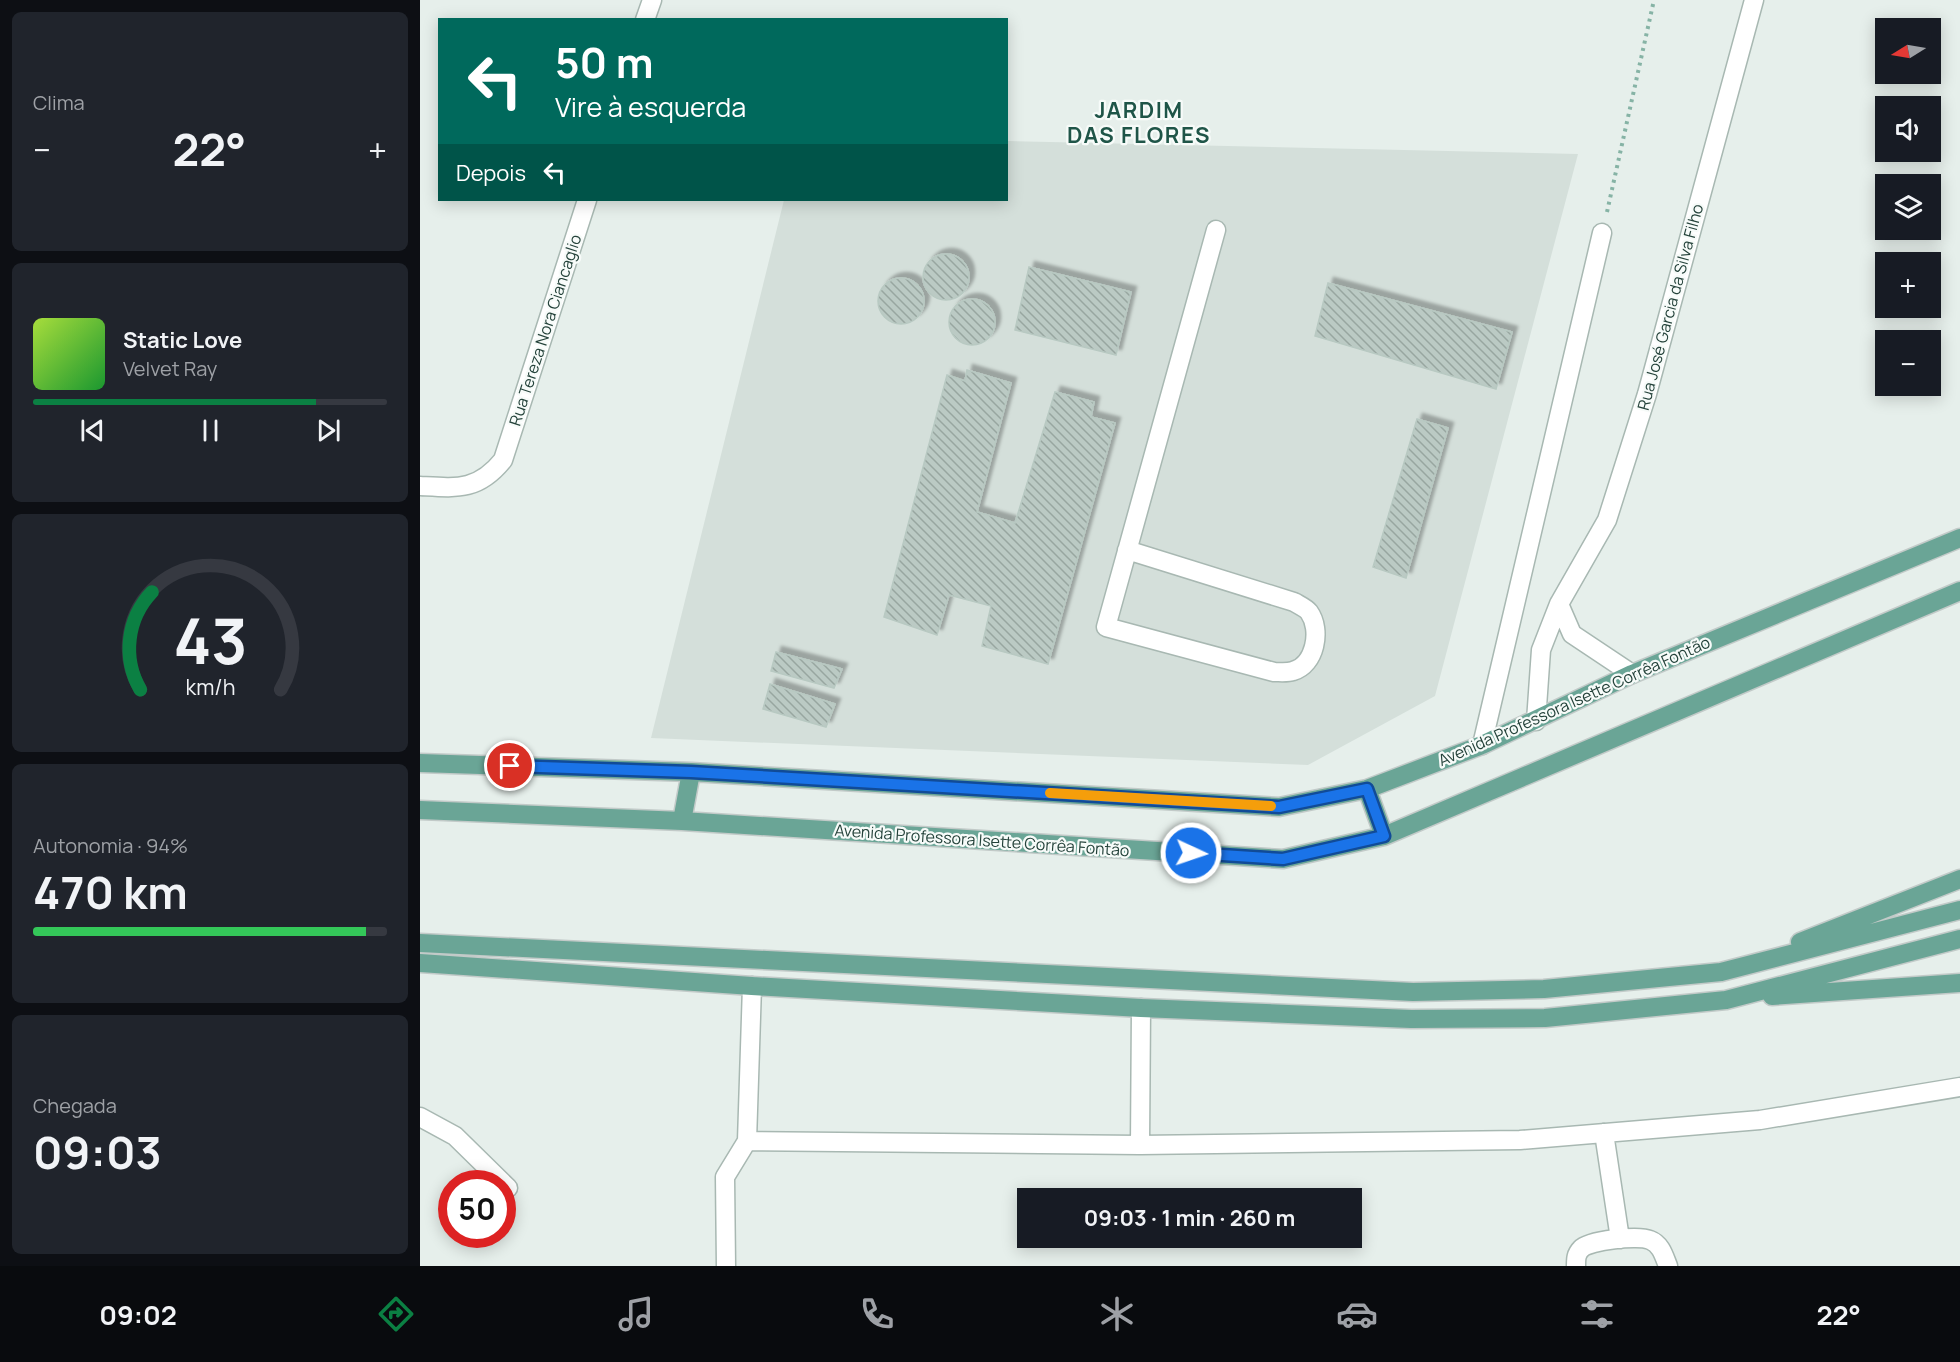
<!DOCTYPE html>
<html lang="pt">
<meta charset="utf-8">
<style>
body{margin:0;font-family:Manrope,sans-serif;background:#20242c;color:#f1f3f6;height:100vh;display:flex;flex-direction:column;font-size:22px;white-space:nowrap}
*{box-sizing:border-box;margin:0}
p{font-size:20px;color:#9ea1a6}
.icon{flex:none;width:33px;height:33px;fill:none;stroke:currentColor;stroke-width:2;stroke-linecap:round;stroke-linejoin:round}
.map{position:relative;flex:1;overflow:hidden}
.details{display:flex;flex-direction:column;gap:12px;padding:12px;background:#0d0f14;width:420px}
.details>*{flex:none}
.banner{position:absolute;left:18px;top:18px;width:570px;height:183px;border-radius:0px;box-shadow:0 3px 15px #0003;background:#00695c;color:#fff;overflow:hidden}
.needle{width:39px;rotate:259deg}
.controls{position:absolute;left:1455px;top:18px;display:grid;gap:12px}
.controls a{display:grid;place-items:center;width:66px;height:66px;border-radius:0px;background:#171b24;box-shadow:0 3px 15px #0003;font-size:30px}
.speed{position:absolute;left:18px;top:1170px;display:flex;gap:12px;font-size:30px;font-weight:700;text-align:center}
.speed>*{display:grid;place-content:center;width:78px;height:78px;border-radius:50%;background:#171b24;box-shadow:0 3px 15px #0003;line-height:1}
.speed .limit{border:9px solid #d22;background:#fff;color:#111}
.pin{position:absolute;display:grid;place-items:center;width:51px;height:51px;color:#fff;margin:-26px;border:3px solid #fff;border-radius:50%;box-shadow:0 2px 6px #0007}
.me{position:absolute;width:66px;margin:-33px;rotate:93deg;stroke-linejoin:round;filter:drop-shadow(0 0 4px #0008)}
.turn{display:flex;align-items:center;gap:21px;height:126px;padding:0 18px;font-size:27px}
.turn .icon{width:78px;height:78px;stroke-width:2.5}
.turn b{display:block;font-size:42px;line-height:51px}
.then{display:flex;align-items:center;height:57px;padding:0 18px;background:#0003;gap:12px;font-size:22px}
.big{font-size:45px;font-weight:700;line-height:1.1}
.details .tile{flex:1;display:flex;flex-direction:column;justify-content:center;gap:9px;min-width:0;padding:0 21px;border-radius:9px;background:#20242c}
.details .dial{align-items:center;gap:0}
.dial svg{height:156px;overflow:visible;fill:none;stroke:#363941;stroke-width:7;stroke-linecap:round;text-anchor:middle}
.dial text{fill:#f1f3f6;stroke:none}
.song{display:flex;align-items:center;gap:18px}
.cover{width:72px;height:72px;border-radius:9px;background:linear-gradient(135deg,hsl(80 70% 55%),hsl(130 70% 35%))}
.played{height:6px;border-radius:3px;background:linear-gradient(90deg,#0b8043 80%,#363941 80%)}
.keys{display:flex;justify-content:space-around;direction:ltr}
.heat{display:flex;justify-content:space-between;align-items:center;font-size:33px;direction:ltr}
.charge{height:9px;border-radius:4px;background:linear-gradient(90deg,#34c759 94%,#363941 0)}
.trip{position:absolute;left:597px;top:1188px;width:345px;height:60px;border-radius:0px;background:#171b24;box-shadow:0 3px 15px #0003;font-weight:700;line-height:60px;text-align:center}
.dock{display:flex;height:96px;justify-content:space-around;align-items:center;background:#090b0e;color:#9ea1a6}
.dock .icon{width:42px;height:42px}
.dock .on{color:#0b8043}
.dock b{font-size:27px;color:#f1f3f6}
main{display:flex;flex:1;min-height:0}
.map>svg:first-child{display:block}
.built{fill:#d4dfda}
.building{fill:url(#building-back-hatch);stroke:#b8c9c2;stroke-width:1.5;filter:url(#shadow)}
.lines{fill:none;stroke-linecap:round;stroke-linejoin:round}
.minor-casing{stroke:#a8b8b2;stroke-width:21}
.major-casing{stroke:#c2cac8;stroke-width:21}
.path{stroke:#86b3a5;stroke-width:4;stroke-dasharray:3 4.5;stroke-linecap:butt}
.minor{stroke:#fff;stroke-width:18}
.major{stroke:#6aa596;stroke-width:18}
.route-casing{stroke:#114b97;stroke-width:15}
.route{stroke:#1a73e8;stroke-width:10}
.slow{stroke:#f59e0b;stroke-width:10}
.labels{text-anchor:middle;stroke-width:4.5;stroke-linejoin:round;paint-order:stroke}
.street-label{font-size:16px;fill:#24423a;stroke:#f7fbf9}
.district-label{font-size:22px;font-weight:bold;letter-spacing:1.5px;fill:#1f5548;stroke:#f7fbf9}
</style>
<main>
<section class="details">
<div class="tile"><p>Clima</p>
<div class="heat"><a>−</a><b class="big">22°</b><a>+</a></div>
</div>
<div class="tile">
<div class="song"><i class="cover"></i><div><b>Static Love</b><p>Velvet Ray</p></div></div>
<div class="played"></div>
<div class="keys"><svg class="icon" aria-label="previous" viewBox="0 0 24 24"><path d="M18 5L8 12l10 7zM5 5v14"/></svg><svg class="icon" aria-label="pause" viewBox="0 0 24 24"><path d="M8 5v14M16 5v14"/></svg><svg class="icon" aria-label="next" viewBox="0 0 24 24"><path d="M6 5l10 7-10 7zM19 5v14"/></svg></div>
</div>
<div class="tile dial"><svg viewBox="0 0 100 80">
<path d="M14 69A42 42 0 1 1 86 69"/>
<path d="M14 69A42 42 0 0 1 20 19" stroke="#0b8043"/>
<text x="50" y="56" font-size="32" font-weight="700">43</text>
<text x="50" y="72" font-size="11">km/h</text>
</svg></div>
<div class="tile"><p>Autonomia · 94%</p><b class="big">470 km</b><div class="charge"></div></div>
<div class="tile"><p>Chegada</p><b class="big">09:03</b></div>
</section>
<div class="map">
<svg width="1540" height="1266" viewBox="0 0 1540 1266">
<defs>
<pattern id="building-back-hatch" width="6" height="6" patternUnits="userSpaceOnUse" patternTransform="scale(1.5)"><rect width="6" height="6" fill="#bbcac4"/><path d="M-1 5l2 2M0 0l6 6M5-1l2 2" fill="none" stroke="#98a6a0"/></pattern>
<filter id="shadow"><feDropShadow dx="5.5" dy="-5.5" stdDeviation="1.5" flood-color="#0004"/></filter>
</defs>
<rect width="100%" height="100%" fill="#e6efeb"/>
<path class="built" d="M587 141 1158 154 1015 696 888 765 231 738 364 200H586Z"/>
<path class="building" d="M503 277a23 23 0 1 1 46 0a23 23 0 1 1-46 0Z
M609 267 711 292 696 355 595 330Z
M458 301a23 23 0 1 1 46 0a23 23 0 1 1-46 0Z
M908 283 1092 332 1076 389 895 336Z
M529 322a23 23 0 1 1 46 0a23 23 0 1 1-46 0Z
M547 370 591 383 557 512 595 523 635 392 674 402 671 417 695 423 628 664 562 646 571 606 529 595 517 635 464 617 527 375 545 381Z
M997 419 1028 428 986 578 953 567Z
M356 652 422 669 414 688 351 671Z
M350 684 415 704 406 727 343 709Z"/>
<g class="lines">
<defs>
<path id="minor" d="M225 20 232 0
M0 486C37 488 58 491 83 460L167 200
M707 550 874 602C879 605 886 608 889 612 902 630 895 665 873 671 867 673 860 672 854 672L686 627 796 230
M1139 604 1152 634 1212 674
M1116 721 1121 650 1139 604 1187 520 1227 394 1334 0
M1062 745 1182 233
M0 1117 35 1136 88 1188
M1184 1133 1200 1239
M327 1141 720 1145 1100 1140 1340 1120 1540 1087
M720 1145 721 1008
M306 1266 305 1177 327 1141 332 986
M1156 1266C1156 1259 1156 1254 1161 1249 1169 1240 1219 1235 1230 1240 1241 1244 1244 1256 1248 1266"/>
<path id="major" d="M0 763 271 772 859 807 947 789 1062 745 1212 674 1540 538
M947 789 964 836
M0 810 262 821 863 859 964 836 1540 591
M262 821 271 772
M1380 942 1540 879
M0 943 993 992 1124 989 1301 972 1540 910
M0 963 332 986 721 1008 991 1019 1125 1018 1306 1000 1540 939
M1352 996 1540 983"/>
</defs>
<use href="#minor" class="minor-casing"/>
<use href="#major" class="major-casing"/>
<path class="path" d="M1187 212 1234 0"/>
<use href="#minor" class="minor"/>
<use href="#major" class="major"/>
</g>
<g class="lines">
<defs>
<path id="route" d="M90 766 271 772 859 807 947 789 964 836 863 859 771 853"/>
</defs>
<use href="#route" class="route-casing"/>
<use href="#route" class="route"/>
<path class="slow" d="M630 793 851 806"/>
</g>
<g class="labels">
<g class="street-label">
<text transform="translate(1250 307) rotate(-75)" y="6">Rua José Garcia da Silva Filho</text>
<text transform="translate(125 330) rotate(-72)" y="6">Rua Tereza Nora Ciancaglio</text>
<text transform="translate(1154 701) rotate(-24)" y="6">Avenida Professora Isette Corrêa Fontão</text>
<text transform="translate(562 840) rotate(4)" y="6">Avenida Professora Isette Corrêa Fontão</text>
</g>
<g class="district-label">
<text x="719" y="118">JARDIM<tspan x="719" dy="25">DAS FLORES</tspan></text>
</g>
</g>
</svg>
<div class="controls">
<a><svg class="needle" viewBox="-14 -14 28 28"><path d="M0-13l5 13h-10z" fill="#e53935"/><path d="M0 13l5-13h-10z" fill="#9ea1a6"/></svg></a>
<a><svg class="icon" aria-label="sound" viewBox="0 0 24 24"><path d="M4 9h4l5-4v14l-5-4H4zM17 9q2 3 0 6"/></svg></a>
<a><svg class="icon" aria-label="layers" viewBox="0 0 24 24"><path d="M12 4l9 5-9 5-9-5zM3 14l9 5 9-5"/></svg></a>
<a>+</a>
<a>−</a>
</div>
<div class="speed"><div class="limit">50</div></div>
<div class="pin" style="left:90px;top:766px;background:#d93025"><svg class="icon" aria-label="arrive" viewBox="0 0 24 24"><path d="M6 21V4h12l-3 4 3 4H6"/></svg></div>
<svg class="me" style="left:771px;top:853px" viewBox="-20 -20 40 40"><circle r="17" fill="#1a73e8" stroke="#fff" stroke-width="3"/><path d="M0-11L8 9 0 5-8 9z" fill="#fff"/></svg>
<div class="trip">09:03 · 1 min · 260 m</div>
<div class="banner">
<div class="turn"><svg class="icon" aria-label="left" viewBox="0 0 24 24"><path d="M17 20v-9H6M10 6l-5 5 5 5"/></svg><div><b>50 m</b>Vire à esquerda</div></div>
<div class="then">Depois<svg class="icon" aria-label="left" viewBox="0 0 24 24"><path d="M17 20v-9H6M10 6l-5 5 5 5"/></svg></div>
</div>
</div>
</main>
<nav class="dock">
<b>09:02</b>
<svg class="icon on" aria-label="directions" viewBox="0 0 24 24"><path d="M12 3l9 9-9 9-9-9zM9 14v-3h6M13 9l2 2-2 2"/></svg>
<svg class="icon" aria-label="music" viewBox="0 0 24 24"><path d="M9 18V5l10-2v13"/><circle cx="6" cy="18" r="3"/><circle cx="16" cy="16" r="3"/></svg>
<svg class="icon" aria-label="phone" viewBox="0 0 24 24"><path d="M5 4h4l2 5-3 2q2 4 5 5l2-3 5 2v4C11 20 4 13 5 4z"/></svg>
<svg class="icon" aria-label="climate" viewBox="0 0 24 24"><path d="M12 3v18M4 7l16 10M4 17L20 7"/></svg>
<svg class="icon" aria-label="car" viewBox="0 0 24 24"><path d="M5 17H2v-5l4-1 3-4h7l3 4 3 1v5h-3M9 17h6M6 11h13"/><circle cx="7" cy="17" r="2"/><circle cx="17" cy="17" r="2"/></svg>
<svg class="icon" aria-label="filters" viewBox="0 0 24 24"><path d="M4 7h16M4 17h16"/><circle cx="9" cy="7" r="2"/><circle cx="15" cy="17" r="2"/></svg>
<b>22°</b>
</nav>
